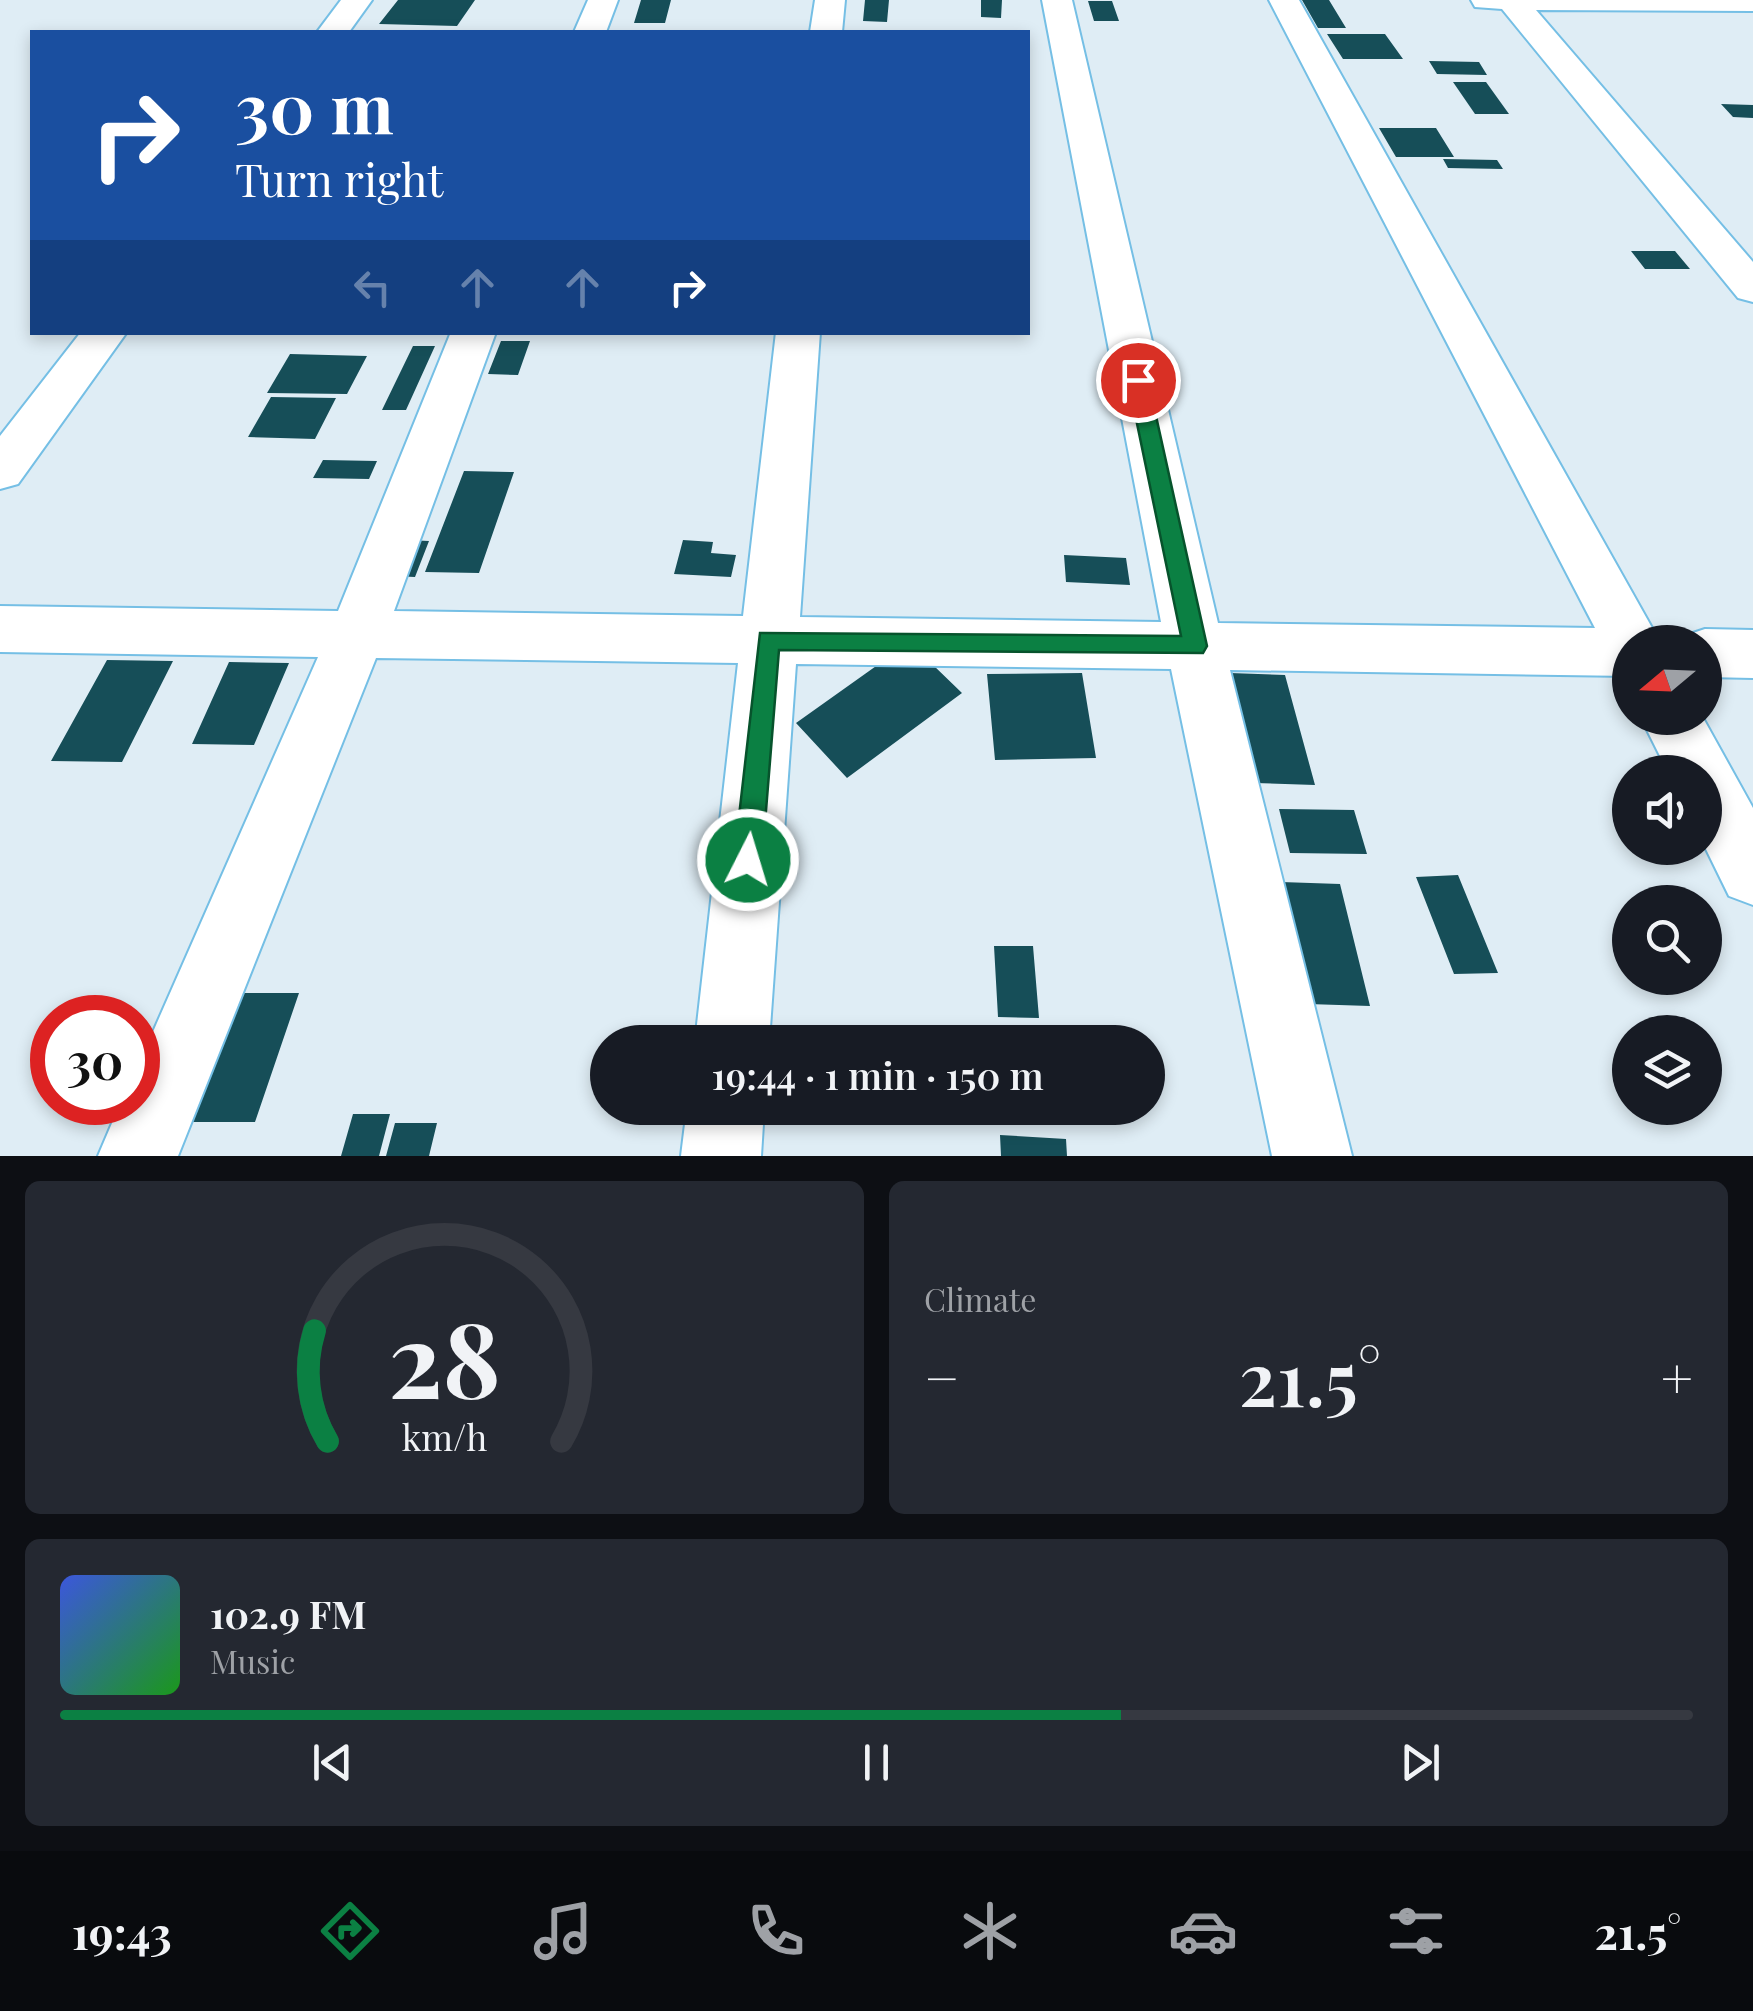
<!DOCTYPE html>
<meta charset="utf-8">
<style>
body{margin:0;font-family:"Playfair Display",serif;background:#242831;color:#f1f3f6;height:100vh;display:flex;flex-direction:column;font-size:38px;white-space:nowrap}
*{box-sizing:border-box;margin:0}
p{font-size:32px;color:#9ea1a6}
.icon{flex:none;width:55px;height:55px;fill:none;stroke:currentColor;stroke-width:2;stroke-linecap:round;stroke-linejoin:round}
.map{position:relative;height:1156px;overflow:hidden}
.panel{display:flex;flex-direction:column;gap:25px;padding:25px;background:#0d0f14;flex:1}
.panel>*{flex:none}
.hud{position:absolute;left:30px;top:30px;width:1000px;height:305px;border-radius:0px;box-shadow:0 5px 15px #0003;background:#1a4fa0;color:#fff;overflow:hidden}
.needle{width:65px;rotate:251deg}
.buttons{position:absolute;left:1612px;top:625px;display:grid;gap:20px}
.buttons a{display:grid;place-items:center;width:110px;height:110px;border-radius:50%;background:#171b24;box-shadow:0 5px 15px #0003;font-size:50px}
.speed{position:absolute;left:30px;top:995px;display:flex;gap:20px;font-size:50px;font-weight:700;text-align:center}
.speed>*{display:grid;place-content:center;width:130px;height:130px;border-radius:50%;background:#171b24;box-shadow:0 5px 15px #0003;line-height:1}
.speed .limit{border:15px solid #d22;background:#fff;color:#111}
.pin{position:absolute;display:grid;place-items:center;width:85px;height:85px;color:#fff;margin:-42px;border:5px solid #fff;border-radius:50%;box-shadow:0 2px 10px #0007}
.me{position:absolute;width:110px;margin:-55px;rotate:5deg;stroke-linejoin:round;filter:drop-shadow(0 0 8px #0008)}
.turn{display:flex;align-items:center;gap:35px;height:210px;padding:0 40px;font-size:45px}
.turn .icon{width:130px;height:130px;stroke-width:2.5}
.turn b{display:block;font-size:70px;line-height:85px}
.lanes{display:flex;align-items:center;height:95px;padding:0 40px;background:#0003;justify-content:center;gap:50px;direction:ltr}
.lanes .off{opacity:.35}
.big{font-size:75px;font-weight:600;line-height:1.1}
.panel .widget{flex:1;display:flex;flex-direction:column;justify-content:center;gap:15px;min-width:0;padding:0 35px;border-radius:15px;background:#242831}
.panel .dial{align-items:center;gap:0}
.dial svg{height:260px;overflow:visible;fill:none;stroke:#363941;stroke-width:7;stroke-linecap:round;text-anchor:middle}
.dial text{fill:#f1f3f6;stroke:none}
.song{display:flex;align-items:center;gap:30px}
.cover{width:120px;height:120px;border-radius:15px;background:linear-gradient(135deg,hsl(230 70% 55%),hsl(120 70% 35%))}
.played{height:10px;border-radius:5px;background:linear-gradient(90deg,#0b8043 65%,#363941 65%)}
.keys{display:flex;justify-content:space-around;direction:ltr}
.heat{display:flex;justify-content:space-between;align-items:center;font-size:55px;direction:ltr}
.panel .tiles{flex:1;display:grid;gap:25px;grid-template-columns:1fr 1fr}
.widget:last-child{grid-column:span 2}
.trip{position:absolute;left:590px;top:1025px;width:575px;height:100px;border-radius:50px;background:#171b24;box-shadow:0 5px 15px #0003;font-weight:600;line-height:100px;text-align:center}
.menu{display:flex;height:160px;justify-content:space-around;align-items:center;background:#090b0e;color:#9ea1a6}
.menu .icon{width:70px;height:70px}
.menu .on{color:#0b8043}
.menu b{font-size:45px;color:#f1f3f6}
.map>svg:first-child{display:block}
.building{fill:#164e58}
.lines{fill:none;stroke-linecap:round;stroke-linejoin:round}
.minor-casing{stroke:#75bfe5;stroke-width:4}
.minor{fill:#fff;fill-rule:evenodd}
.route{fill:#0b8043;stroke:#07532c;stroke-width:2.5}
</style>
<div class="map">
<svg width="1753" height="1156" viewBox="0 0 1753 1156">
<rect width="100%" height="100%" fill="#dfedf5"/>
<path class="building" d="M398 0H475L457 26 379 24Z
M641 0H671L665 23H634Z
M865 0H889L887 22 863 21Z
M981 0H1002L1001 18 981 17Z
M1302 0H1329L1346 28H1318Z
M1088 1H1112L1119 21H1094Z
M1327 34H1385L1403 59H1343Z
M1429 61 1479 62 1487 75 1437 74Z
M1453 82H1486L1509 114H1475Z
M1721 104 1753 105V118L1733 117Z
M1379 128H1436L1454 157H1396Z
M1443 159 1497 160 1503 169 1448 168Z
M1631 251H1675L1690 269H1645Z
M501 341H530L518 375 488 374Z
M413 346H435L406 410H382Z
M290 354 367 356 347 394 267 393Z
M271 397 336 398 315 439 248 437Z
M323 460 377 461 369 479 313 478Z
M464 471 514 472 479 573 425 572Z
M407 540 429 541 415 577 392 576Z
M683 540 713 542 711 553 736 555 731 577 674 574Z
M1064 555 1126 558 1130 585 1066 582Z
M886 659 932 664 962 693 847 778 796 723Z
M107 660 173 661 122 762 51 761Z
M229 662 289 663 254 745 192 744Z
M1082 673 1096 758 995 760 987 674Z
M1230 673 1285 675 1315 785 1255 783Z
M1279 809 1354 810 1367 854 1290 853Z
M1458 875 1498 973 1454 974 1416 877Z
M1281 882 1340 884 1370 1006 1308 1004Z
M994 946H1033L1039 1018 998 1017Z
M236 993H299L255 1122H187Z
M353 1114H390L379 1156H341Z
M395 1123H437L429 1156H386Z
M1000 1135 1066 1139 1067 1156H1001Z"/>
<g class="lines">
<defs>
<path id="minor" d="M341 0H372L349 32H317Z
M588 0H618L606 32H574Z
M815 0H845L842 32H810Z
M1042 0H1072L1218 623 1595 628 1269 0H1299L1660 642H1630V676L1230 670 1352 1156H1272L1171 669 796 664 769 1042H695L738 663 376 658 178 1156H98L121 1102H138V1066L318 657 0 652V606L338 611 451 332H496L394 611 743 616 776 332H820L800 617 1161 622Z
M1471 0H1753V11L1536 10 1753 262V302L1738 298 1502 9 1475 7Z
M81 332H127L18 484 0 489V436Z
M1705 629 1753 630V678L1705 677V642H1681L1684 636Z
M1641 718H1703L1753 808V905L1729 896 1705 847V772H1668Z
M687 1108H764L761 1156H681Z"/>
</defs>
<use href="#minor" class="minor-casing"/>
<use href="#minor" class="minor"/>
</g>
<path class="route" d="M1138 374 1148 380 1207 646 1203 653 779 650 762 860 758 869 748 873 738 869 734 860 760 633 1181 636 1128 380Z"/>
</svg>
<div class="buttons">
<a><svg class="needle" viewBox="-14 -14 28 28"><path d="M0-13l5 13h-10z" fill="#e53935"/><path d="M0 13l5-13h-10z" fill="#9ea1a6"/></svg></a>
<a><svg class="icon" aria-label="sound" viewBox="0 0 24 24"><path d="M4 9h4l5-4v14l-5-4H4zM17 9q2 3 0 6"/></svg></a>
<a><svg class="icon" aria-label="search" viewBox="0 0 24 24"><circle cx="10" cy="10" r="6"/><path d="M15 15l6 6"/></svg></a>
<a><svg class="icon" aria-label="layers" viewBox="0 0 24 24"><path d="M12 4l9 5-9 5-9-5zM3 14l9 5 9-5"/></svg></a>
</div>
<div class="speed"><div class="limit">30</div></div>
<div class="pin" style="left:1138px;top:380px;background:#d93025"><svg class="icon" aria-label="arrive" viewBox="0 0 24 24"><path d="M6 21V4h12l-3 4 3 4H6"/></svg></div>
<svg class="me" style="left:748px;top:860px" viewBox="-20 -20 40 40"><circle r="17" fill="#0b8043" stroke="#fff" stroke-width="3"/><path d="M0-11L8 9 0 5-8 9z" fill="#fff"/></svg>
<div class="trip">19:44 · 1 min · 150 m</div>
<div class="hud">
<div class="turn"><svg class="icon" aria-label="right" viewBox="0 0 24 24"><path d="M7 20v-9h11M14 6l5 5-5 5"/></svg><div><b>30 m</b>Turn right</div></div>
<div class="lanes"><svg class="icon off" aria-label="left" viewBox="0 0 24 24"><path d="M17 20v-9H6M10 6l-5 5 5 5"/></svg><svg class="icon off" aria-label="ahead" viewBox="0 0 24 24"><path d="M12 20V5M6 11l6-6 6 6"/></svg><svg class="icon off" aria-label="ahead" viewBox="0 0 24 24"><path d="M12 20V5M6 11l6-6 6 6"/></svg><svg class="icon" aria-label="right" viewBox="0 0 24 24"><path d="M7 20v-9h11M14 6l5 5-5 5"/></svg></div>
</div>
</div>
<section class="panel">
<div class="tiles">
<div class="widget dial"><svg viewBox="0 0 100 80">
<path d="M14 69A42 42 0 1 1 86 69"/>
<path d="M14 69A42 42 0 0 1 10 35" stroke="#0b8043"/>
<text x="50" y="56" font-size="32" font-weight="700">28</text>
<text x="50" y="72" font-size="11">km/h</text>
</svg></div>
<div class="widget"><p>Climate</p>
<div class="heat"><a>−</a><b class="big">21.5°</b><a>+</a></div>
</div>
<div class="widget">
<div class="song"><i class="cover"></i><div><b>102.9 FM</b><p>Music</p></div></div>
<div class="played"></div>
<div class="keys"><svg class="icon" aria-label="previous" viewBox="0 0 24 24"><path d="M18 5L8 12l10 7zM5 5v14"/></svg><svg class="icon" aria-label="pause" viewBox="0 0 24 24"><path d="M8 5v14M16 5v14"/></svg><svg class="icon" aria-label="next" viewBox="0 0 24 24"><path d="M6 5l10 7-10 7zM19 5v14"/></svg></div>
</div>
</div>
</section>
<nav class="menu">
<b>19:43</b>
<svg class="icon on" aria-label="directions" viewBox="0 0 24 24"><path d="M12 3l9 9-9 9-9-9zM9 14v-3h6M13 9l2 2-2 2"/></svg>
<svg class="icon" aria-label="music" viewBox="0 0 24 24"><path d="M9 18V5l10-2v13"/><circle cx="6" cy="18" r="3"/><circle cx="16" cy="16" r="3"/></svg>
<svg class="icon" aria-label="phone" viewBox="0 0 24 24"><path d="M5 4h4l2 5-3 2q2 4 5 5l2-3 5 2v4C11 20 4 13 5 4z"/></svg>
<svg class="icon" aria-label="climate" viewBox="0 0 24 24"><path d="M12 3v18M4 7l16 10M4 17L20 7"/></svg>
<svg class="icon" aria-label="car" viewBox="0 0 24 24"><path d="M5 17H2v-5l4-1 3-4h7l3 4 3 1v5h-3M9 17h6M6 11h13"/><circle cx="7" cy="17" r="2"/><circle cx="17" cy="17" r="2"/></svg>
<svg class="icon" aria-label="filters" viewBox="0 0 24 24"><path d="M4 7h16M4 17h16"/><circle cx="9" cy="7" r="2"/><circle cx="15" cy="17" r="2"/></svg>
<b>21.5°</b>
</nav>
